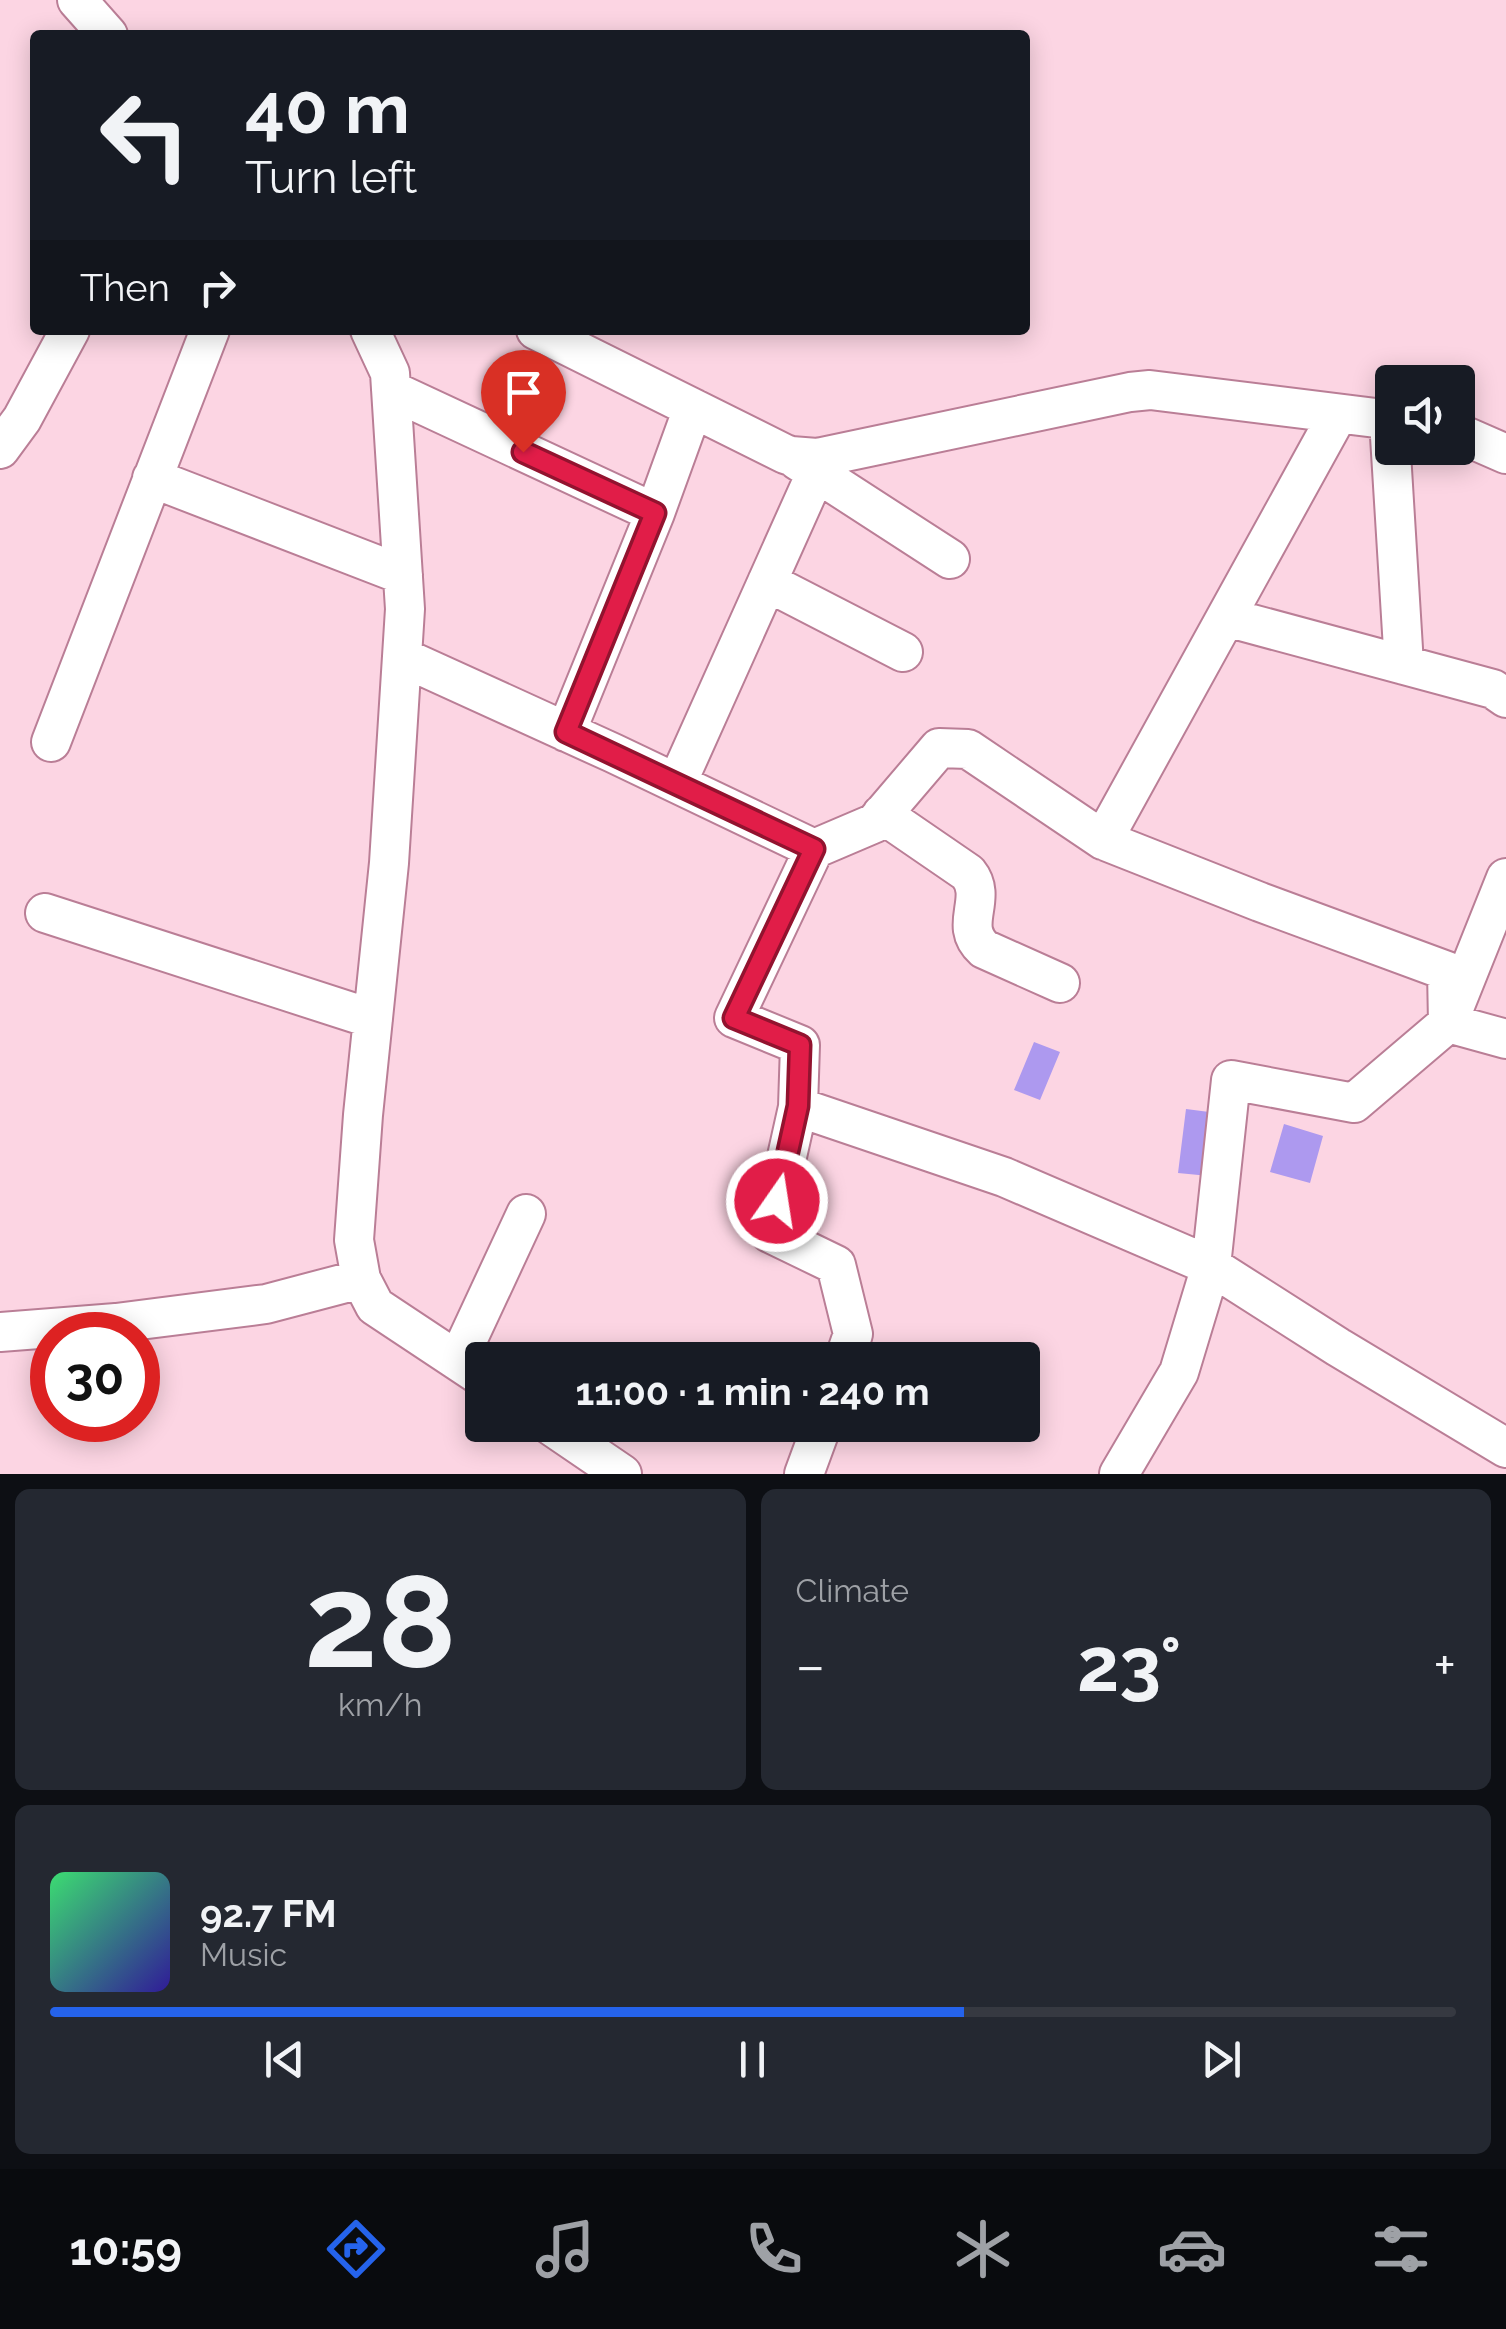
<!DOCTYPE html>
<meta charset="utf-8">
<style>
body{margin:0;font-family:Raleway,sans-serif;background:#242831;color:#f1f3f6;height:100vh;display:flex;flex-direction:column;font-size:38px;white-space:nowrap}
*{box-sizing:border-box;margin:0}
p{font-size:32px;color:#9ea1a6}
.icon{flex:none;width:55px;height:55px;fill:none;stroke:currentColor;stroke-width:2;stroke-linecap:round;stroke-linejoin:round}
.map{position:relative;height:1474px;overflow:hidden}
.side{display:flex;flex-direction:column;gap:15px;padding:15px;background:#0d0f14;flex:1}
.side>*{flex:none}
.top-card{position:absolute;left:30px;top:30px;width:1000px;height:305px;border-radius:10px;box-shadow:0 5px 25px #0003;background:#171b24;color:#f1f3f6;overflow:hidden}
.controls{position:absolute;left:1375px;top:365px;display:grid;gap:20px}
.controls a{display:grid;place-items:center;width:100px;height:100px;border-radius:10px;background:#171b24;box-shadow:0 5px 25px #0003;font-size:50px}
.speed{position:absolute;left:30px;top:1312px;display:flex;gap:20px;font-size:50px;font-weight:700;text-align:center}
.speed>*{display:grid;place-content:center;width:130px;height:130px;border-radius:50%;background:#171b24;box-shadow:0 5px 25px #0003;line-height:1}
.speed .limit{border:15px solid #d22;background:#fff;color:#111}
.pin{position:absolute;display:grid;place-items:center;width:85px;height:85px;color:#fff;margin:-102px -42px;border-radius:50% 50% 50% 0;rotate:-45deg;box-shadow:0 0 10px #0007}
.pin .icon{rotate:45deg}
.me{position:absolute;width:110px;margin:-55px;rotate:13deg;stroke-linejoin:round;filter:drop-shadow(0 0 8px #0008)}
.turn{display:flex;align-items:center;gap:35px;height:210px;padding:0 50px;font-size:45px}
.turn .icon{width:130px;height:130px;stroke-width:2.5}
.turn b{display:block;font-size:70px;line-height:85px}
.then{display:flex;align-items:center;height:95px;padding:0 50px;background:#0003;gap:20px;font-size:38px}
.big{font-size:75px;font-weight:700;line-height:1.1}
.side .card{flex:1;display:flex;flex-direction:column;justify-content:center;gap:15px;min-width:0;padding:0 35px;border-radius:15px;background:#242831}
.side .dial{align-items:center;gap:0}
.dial b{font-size:130px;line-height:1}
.song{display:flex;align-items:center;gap:30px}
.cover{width:120px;height:120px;border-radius:15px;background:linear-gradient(135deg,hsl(140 70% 55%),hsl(250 70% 35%))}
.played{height:10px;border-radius:5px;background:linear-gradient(90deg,#2563eb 65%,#363941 65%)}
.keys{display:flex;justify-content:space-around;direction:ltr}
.heat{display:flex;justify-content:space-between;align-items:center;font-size:55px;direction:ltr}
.side .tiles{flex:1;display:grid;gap:15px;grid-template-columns:1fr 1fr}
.card:last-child{grid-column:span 2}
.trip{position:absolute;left:465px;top:1342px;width:575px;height:100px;border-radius:10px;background:#171b24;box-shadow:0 5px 25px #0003;font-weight:700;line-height:100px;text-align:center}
.tab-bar{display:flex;height:160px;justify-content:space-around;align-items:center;background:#090b0e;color:#9ea1a6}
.tab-bar .icon{width:70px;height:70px}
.tab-bar .selected{color:#2563eb}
.tab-bar b{font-size:45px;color:#f1f3f6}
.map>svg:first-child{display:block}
.building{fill:#ad99ef}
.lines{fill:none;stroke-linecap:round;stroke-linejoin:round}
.minor-casing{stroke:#ba7e96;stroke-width:42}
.minor{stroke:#fff;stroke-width:38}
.route-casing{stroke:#92132f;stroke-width:25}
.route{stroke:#e11d48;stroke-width:18}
</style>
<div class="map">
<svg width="1506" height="1474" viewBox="0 0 1506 1474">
<rect width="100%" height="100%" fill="#fcd5e3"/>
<path class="building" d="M1034 1042 1060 1052 1040 1100 1014 1090Z
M1186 1109 1217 1113 1209 1176 1178 1173Z
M1284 1124 1323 1136 1310 1183 1270 1172Z"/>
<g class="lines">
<defs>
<path id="minor" d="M77 0 108 35
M370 330 390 373 405 609 389 863 363 1115 354 1240 361 1279 375 1306 482 1377
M536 330 785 454 791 456 817 458 1130 392 1150 390 1392 420
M391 390 655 513
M1389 420 1404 665
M1458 433 1506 454
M0 449 22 419 70 330
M797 460 950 559
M152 478 403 575
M767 582 903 652
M1226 617 1493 689 1506 698
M402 657 613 753 814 849 734 1018 800 1045 798 1107 1004 1177 1211 1266 1179 1372 1119 1474
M566 732 655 513 693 408
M51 742 210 330
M677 783 816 473
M882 814 968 873C989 899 957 925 984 949L1060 983
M1103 840 1338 414
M814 849 875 823 939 748 968 749 1103 840 1260 902 1447 971 1448 1023 1354 1103 1231 1080 1211 1266 1338 1347 1506 1448
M1506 878 1448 1023 1506 1039
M45 913 373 1019
M798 1107 770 1233 836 1265 853 1334 844 1360
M0 1332 116 1323 266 1304 361 1279
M458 1360 526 1214
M550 1425 622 1474
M804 1474 822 1425"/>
</defs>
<use href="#minor" class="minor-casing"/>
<use href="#minor" class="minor"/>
</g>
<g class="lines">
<defs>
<path id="route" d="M523 452 655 513 566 732 814 849 734 1018 800 1045 798 1106 777 1201"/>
</defs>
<use href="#route" class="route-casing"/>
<use href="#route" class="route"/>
</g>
</svg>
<div class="controls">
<a><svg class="icon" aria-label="sound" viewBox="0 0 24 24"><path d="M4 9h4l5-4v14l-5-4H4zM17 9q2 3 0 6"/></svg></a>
</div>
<div class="speed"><div class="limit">30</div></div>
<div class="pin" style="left:523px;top:452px;background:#d93025"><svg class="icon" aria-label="arrive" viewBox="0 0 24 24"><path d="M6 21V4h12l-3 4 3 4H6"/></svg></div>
<svg class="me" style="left:777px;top:1201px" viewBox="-20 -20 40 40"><circle r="17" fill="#e11d48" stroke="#fff" stroke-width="3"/><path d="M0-11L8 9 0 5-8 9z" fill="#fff"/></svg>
<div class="trip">11:00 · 1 min · 240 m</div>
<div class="top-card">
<div class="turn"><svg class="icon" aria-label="left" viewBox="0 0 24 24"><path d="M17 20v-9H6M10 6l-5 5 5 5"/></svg><div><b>40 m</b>Turn left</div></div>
<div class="then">Then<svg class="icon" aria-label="right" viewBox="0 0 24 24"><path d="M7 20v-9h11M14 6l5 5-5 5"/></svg></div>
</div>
</div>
<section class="side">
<div class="tiles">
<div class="card dial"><b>28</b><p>km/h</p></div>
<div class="card"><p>Climate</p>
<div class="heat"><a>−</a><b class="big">23°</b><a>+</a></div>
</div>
<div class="card">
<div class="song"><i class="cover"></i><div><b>92.7 FM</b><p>Music</p></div></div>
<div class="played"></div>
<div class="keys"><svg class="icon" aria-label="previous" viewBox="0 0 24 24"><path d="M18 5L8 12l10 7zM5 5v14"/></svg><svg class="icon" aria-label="pause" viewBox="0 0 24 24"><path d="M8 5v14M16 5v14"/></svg><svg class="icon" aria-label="next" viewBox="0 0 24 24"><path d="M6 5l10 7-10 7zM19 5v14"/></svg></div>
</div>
</div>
</section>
<nav class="tab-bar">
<b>10:59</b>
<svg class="icon selected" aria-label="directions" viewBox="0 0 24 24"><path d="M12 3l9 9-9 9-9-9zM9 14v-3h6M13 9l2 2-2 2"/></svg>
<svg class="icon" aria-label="music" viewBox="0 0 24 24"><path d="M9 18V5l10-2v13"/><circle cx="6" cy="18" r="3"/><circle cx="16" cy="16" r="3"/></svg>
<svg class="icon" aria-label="phone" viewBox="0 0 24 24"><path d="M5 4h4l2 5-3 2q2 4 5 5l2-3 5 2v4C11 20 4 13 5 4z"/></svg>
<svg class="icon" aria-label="climate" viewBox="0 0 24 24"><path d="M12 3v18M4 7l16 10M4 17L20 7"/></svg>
<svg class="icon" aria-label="car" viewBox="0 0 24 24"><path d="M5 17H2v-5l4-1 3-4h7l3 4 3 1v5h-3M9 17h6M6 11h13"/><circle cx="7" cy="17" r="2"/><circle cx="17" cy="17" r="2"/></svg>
<svg class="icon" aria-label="filters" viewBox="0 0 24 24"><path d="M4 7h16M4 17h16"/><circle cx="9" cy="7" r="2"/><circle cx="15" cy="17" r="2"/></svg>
</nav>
